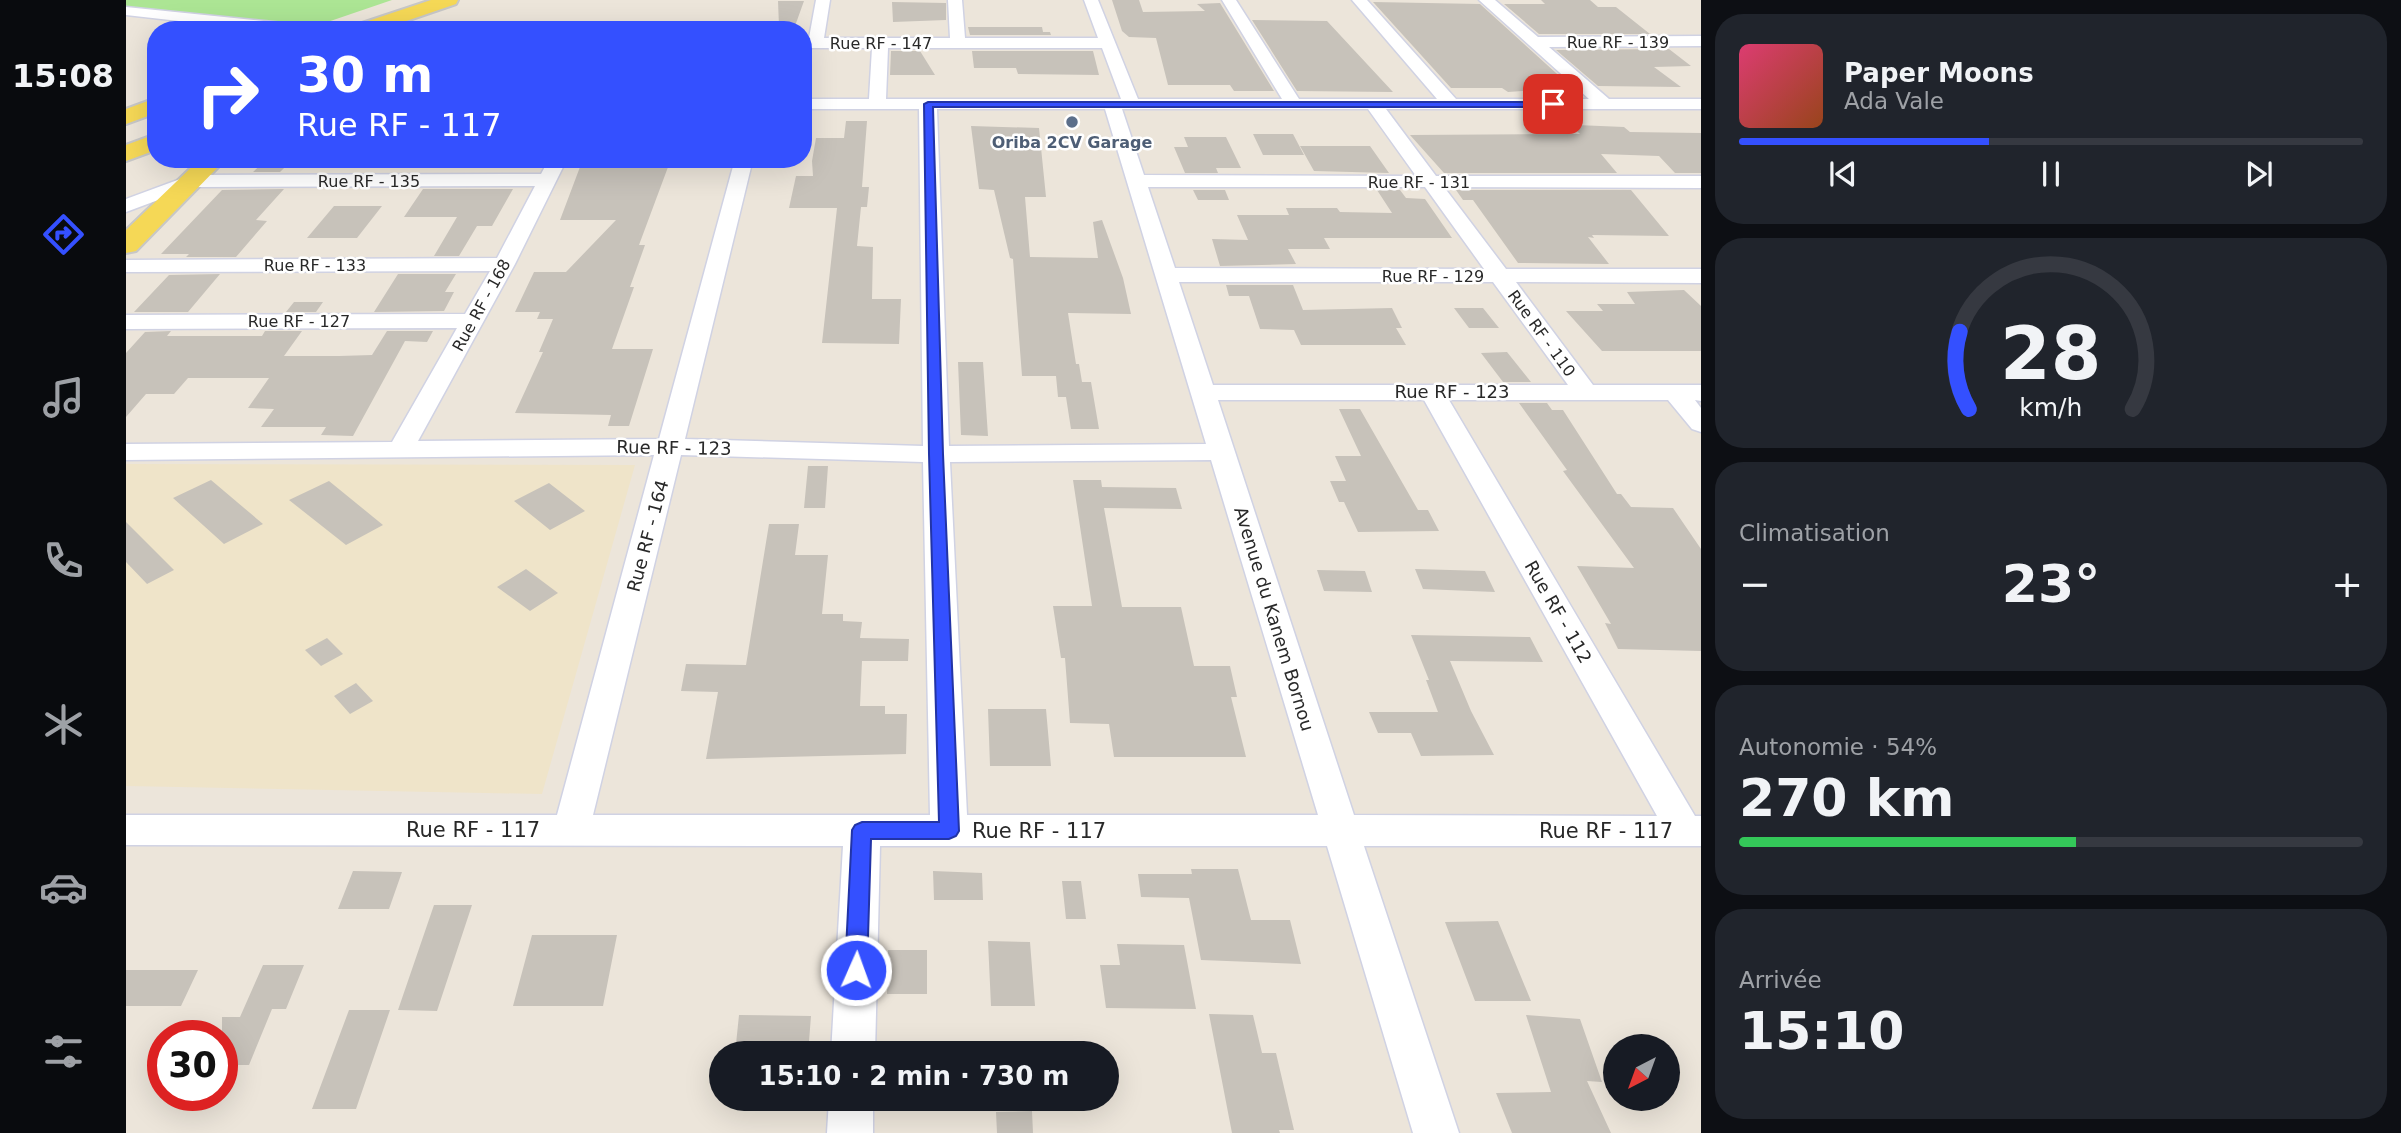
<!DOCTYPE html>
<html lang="fr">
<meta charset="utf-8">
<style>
body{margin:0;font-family:"DejaVu Sans",sans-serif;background:#20242c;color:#f1f3f6;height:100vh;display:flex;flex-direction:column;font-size:26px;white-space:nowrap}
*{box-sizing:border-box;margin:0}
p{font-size:23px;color:#9ea1a6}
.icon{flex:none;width:38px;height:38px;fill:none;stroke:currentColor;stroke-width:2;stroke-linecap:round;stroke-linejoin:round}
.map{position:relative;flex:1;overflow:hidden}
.drawer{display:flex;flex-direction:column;gap:14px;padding:14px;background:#0d0f14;width:700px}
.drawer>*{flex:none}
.top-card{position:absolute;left:21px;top:21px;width:665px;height:147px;border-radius:28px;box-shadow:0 7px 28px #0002;background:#3450ff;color:#fff;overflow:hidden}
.needle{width:46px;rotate:221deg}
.fabs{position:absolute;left:1477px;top:1034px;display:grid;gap:14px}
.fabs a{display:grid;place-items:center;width:77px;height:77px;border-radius:50%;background:#171b24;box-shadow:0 7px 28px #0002;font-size:35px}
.speed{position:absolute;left:21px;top:1020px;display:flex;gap:14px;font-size:35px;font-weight:700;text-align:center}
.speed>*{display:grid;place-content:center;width:91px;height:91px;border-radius:50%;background:#171b24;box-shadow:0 7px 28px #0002;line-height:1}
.speed .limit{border:10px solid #d22;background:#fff;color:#111}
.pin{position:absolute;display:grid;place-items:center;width:60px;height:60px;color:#fff;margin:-30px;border-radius:14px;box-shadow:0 4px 10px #0006}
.me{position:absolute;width:77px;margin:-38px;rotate:2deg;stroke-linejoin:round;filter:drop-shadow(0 0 5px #0008)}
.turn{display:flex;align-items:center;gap:24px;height:147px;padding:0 35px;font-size:32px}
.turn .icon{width:91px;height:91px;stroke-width:2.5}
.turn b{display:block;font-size:49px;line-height:60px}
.big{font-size:52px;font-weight:600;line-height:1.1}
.drawer .tile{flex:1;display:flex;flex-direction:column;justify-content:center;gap:10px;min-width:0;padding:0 24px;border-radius:28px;background:#20242c}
.drawer .dial{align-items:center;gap:0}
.dial svg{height:182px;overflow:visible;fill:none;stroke:#363941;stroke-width:7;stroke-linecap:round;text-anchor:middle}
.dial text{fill:#f1f3f6;stroke:none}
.song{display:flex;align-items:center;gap:21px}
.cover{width:84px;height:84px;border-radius:10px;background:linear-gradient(135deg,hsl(340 70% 55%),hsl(20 70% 35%))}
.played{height:7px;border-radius:4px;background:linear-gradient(90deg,#3450ff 40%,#363941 40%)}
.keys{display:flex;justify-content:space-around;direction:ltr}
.heat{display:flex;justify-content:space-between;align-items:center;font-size:38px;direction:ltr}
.charge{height:10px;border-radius:5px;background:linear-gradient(90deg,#34c759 54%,#363941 0)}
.trip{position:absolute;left:583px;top:1041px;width:410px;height:70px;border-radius:35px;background:#171b24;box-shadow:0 7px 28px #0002;font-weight:600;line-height:70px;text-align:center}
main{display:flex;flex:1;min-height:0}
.dock{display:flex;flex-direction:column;width:126px;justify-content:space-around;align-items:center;background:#090b0e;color:#9ea1a6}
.dock .icon{width:49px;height:49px}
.dock .selected{color:#3450ff}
.dock b{font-size:32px;color:#f1f3f6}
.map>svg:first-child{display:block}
.education{fill:#efe4c9}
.green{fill:#ace594}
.building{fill:#c7c2ba}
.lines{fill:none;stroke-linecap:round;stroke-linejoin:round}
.minor-casing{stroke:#d0d2e3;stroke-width:3}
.major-casing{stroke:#c7c7c7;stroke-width:4}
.minor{fill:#fff;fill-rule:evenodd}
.major{fill:#f5d856;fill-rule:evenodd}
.route{fill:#3450ff;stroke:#2234a6;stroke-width:2}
.service-dot{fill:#5c6f8a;stroke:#fff;stroke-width:2.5}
.labels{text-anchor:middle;stroke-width:5;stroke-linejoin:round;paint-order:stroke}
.far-street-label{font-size:16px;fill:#292929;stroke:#fff}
.far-service-label{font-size:16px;font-weight:bold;fill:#4e5e75;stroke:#fff}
.street-label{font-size:18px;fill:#292929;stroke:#fff}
.near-street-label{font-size:21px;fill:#292929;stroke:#fff}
</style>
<main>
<nav class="dock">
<b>15:08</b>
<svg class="icon selected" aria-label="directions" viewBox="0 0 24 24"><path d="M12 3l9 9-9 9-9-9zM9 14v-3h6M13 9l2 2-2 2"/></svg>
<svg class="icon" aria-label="music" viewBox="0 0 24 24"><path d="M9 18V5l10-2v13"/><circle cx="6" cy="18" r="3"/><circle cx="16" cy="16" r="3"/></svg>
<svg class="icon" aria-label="phone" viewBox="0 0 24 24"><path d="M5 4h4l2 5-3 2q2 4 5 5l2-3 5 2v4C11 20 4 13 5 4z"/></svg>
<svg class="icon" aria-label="climate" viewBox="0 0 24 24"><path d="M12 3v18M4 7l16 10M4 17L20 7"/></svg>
<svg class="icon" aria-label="car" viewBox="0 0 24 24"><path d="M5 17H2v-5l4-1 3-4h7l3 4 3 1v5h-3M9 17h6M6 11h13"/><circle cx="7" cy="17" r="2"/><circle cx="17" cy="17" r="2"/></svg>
<svg class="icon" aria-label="filters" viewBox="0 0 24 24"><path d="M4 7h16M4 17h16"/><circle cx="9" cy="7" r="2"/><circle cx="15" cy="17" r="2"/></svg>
</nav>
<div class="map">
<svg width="1575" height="1133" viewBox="0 0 1575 1133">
<rect width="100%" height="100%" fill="#ece5da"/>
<path class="education" d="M0 464 509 465 416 794 0 786Z"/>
<path class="green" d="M0 0H266L181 29 0 8Z"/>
<path class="building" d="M986 0H1013L1017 12 1079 11 1071 4 1094 3 1148 91H1108L1104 85H1042L1030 38 1003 37 996 31Z
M1415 0H1464L1472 7H1490L1524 34H1413L1378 4H1419Z
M652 1H678L669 26H653Z
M766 2 820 3V20L767 22Z
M1247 2 1354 4 1451 92V96H1417L1410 90 1382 92 1376 88H1325Z
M1126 20 1201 21 1267 92 1171 91Z
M842 27H916L917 32H924L925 35H844Z
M1543 49 1565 66 1528 67 1555 87 1472 86 1430 50Z
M765 51H794L809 75H764Z
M846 51H967L973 75 892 74 890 68H848Z
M1432 112H1451V125L1498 127 1504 132 1575 133V173H1549L1533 156 1475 154 1491 173H1318L1284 135 1454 134Z
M720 121H741L736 187H743L741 207H735L731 246 747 247 746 299H775L773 344 696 343 711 208H663L670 176H687L686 161 690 138H718Z
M845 126 913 128 920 197H899L904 257 972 258 967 222 976 220 997 278 1005 314 942 313 950 364H953L956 382H965L973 429H945L940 397H932L930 376H896L887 259 884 258 868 190 853 189Z
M1127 134H1167L1178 155H1137Z
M1058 137H1100L1115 168H1090L1092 173H1059L1048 147H1062Z
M1174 146H1244L1263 173 1188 171Z
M141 159H167L154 172H127Z
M457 159H545L513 245H519L504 287H508L486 349H527L503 426H482L485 415 389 413 417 352H413L427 319H411L414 312H389L408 272H440L490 220H434Z
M158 189 130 220 141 221 110 257H60L63 254H35L96 190Z
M297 189H387L366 226H351L333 256H308L331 217H278Z
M1067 190H1099L1103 200H1072Z
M1251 190H1274L1280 198 1299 199 1326 238H1198L1204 249H1162L1170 264 1094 266 1086 239 1122 240 1111 215H1163L1160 208H1211L1214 212 1266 213Z
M1330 190H1505L1543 236 1466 235 1468 238 1462 237 1483 264 1392 263 1347 200H1337Z
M208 206H256L231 238H181Z
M94 274 62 312H8L43 275Z
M272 274H330L319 292H328L318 311 248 312Z
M1100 285H1167L1177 310 1266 308 1276 328H1270L1280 345H1175L1168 330 1134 329 1123 296H1103Z
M1558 290 1575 306V351H1476L1440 311H1477L1471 304H1509L1501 292Z
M168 302H197L190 312H160Z
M1328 308H1357L1373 328H1343Z
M45 331 41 336H136L139 331H176L158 356H213L246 355 261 331H307L301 342 279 341 227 436 195 435 200 427H135L148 409 122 408 143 378H62L48 394H20L0 417V353L19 332Z
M1381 352 1405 382H1377L1355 353Z
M832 362H857L862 436 835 435Z
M1393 403H1421L1426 410H1437L1491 494H1495L1505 507 1547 508 1575 549V651L1492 649 1479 623 1485 624 1451 566 1508 568 1437 471 1441 470Z
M1213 409H1234L1292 510H1302L1313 531 1232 532 1218 502H1213L1204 481H1220L1209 456H1235Z
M682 466H702L699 508H678Z
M85 480 137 524 98 544 47 498Z
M947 480H975L976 487 1050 488 1056 509 978 508 996 607H1055L1068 666H1104L1111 697H1105L1120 757H988L983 724 944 723 939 658H935L927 606H966Z
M203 481 257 525 220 545 163 500Z
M423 483 459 511 424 530 388 501Z
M0 522 48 570 21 584 0 562Z
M643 524H673L669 555H702L696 614H717V621L736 622 734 638 783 639 782 661H736L734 706H759V714H781L780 754 580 759 592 692 555 691 560 664 620 665Z
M400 569 432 593 404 611 371 587Z
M1289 569 1359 571 1369 592 1297 589Z
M1191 570 1239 571 1246 592 1198 591Z
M1285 635 1404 637 1417 662 1324 661 1345 711 1368 755 1295 756 1285 733H1252L1243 712H1312L1300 680H1303Z
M201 638 217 654 195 666 179 650Z
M230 683 247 701 224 714 208 696Z
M862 709H920L925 766H864Z
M1065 869H1112L1125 920H1164L1175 964 1075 960 1063 898 1015 897 1012 874H1066Z
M227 871 276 872 263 909H212Z
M807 871 856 873 857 900H808Z
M936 881H955L960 919H940Z
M308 905H346L311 1011 272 1010Z
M1372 921 1405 1001H1349L1319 922Z
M406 935H491L477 1006H387Z
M862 941 904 942 909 1006H865Z
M991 944 1058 945 1070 1009 980 1008 974 965H994Z
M762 950H801V994H761Z
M137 965H178L160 1009H146L123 1065H96V1017H114Z
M0 970H72L55 1006H0Z
M223 1010H264L230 1109H186Z
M1083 1014 1127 1015 1136 1053H1150L1168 1130H1153L1154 1133H1106Z
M613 1015 685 1016 682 1054H609Z
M1400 1015 1454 1019 1476 1082 1461 1081 1485 1133H1386L1370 1093 1425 1092Z
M906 1111 907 1133H871L870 1112Z"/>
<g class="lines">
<defs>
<path id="minor" d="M690 0H704L698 38H824L822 0H836L839 38H972L958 0H972L1012 99H1156L1096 0H1110L1173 99H1311L1226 0H1241L1330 99H1463L1353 0H1369L1412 37 1575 36V46L1423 47 1483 99H1575V109H1260L1310 176H1575V188L1318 187 1380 269H1575V283L1390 282 1467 385H1575V401L1569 400 1575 408V432L1566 429 1542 400H1323L1569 816H1575V846H1238L1333 1133H1287L1201 846H754L749 1054H705L717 846 0 845V815H431L528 455 0 460V444L266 442 331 328 0 329V315L339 314 364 271 0 272V260L371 258 409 186 67 187 0 212V199L65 175 415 174 423 159H441L389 264 292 441 533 439 609 159H627L559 439 797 446 793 109H677V99H743L746 48H677V38H683ZM762 48H976L995 99H760ZM811 109H979L1080 444 823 446ZM996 109H1242L1290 176 1018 175ZM1022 187H1299L1358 269 1049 268ZM1053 282H1367L1442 385H1087ZM1092 400H1298L1531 816 1228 815ZM555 455 797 462 804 815H467ZM1085 460 1192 815H841L824 462Z
M0 7 177 25 184 30H133L0 15Z
M703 1099H747V1133H701Z"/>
<path id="major" d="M305 0H332L330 4 254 30H224L227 26Z
M30 98V113L0 124V109Z
M30 134V150L0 161V145Z
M74 159H100L10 251 0 253V230Z"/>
</defs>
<use href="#minor" class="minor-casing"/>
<use href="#major" class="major-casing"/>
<use href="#minor" class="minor"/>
<use href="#major" class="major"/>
</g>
<path class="route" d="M802 102H1427L1432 104 1427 107H807L817 454 833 831 830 836 823 839H745L741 970 738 977 730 980 722 977 719 970 726 830 729 825 736 822H813L803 454 798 104Z"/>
<circle class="service-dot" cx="946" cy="122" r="7"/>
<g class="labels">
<g class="far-street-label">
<text x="1492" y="48">Rue RF - 139</text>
<text x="755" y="49">Rue RF - 147</text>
<text x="243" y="187">Rue RF - 135</text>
<text x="1293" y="188">Rue RF - 131</text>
<text x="189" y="271">Rue RF - 133</text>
<text x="1307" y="282">Rue RF - 129</text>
<text transform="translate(355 305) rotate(-61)" y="6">Rue RF - 168</text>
<text x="173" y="327">Rue RF - 127</text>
<text transform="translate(1416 333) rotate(54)" y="6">Rue RF - 110</text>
</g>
<g class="far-service-label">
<text x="946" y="148">Oriba 2CV Garage</text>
</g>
<g class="street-label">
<text x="1326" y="398">Rue RF - 123</text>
<text transform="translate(548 448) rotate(1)" y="6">Rue RF - 123</text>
<text transform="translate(522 536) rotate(-75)" y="6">Rue RF - 164</text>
<text transform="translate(1432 612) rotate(60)" y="6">Rue RF - 112</text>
<text transform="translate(1148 619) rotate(73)" y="6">Avenue du Kanem Bornou</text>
</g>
<g class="near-street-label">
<text x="347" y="837">Rue RF - 117</text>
<text x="913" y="838">Rue RF - 117</text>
<text x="1480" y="838">Rue RF - 117</text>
</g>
</g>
</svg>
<div class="fabs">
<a><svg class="needle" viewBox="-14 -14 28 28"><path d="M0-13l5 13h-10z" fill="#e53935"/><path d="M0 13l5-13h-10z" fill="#9ea1a6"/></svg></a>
</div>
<div class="speed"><div class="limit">30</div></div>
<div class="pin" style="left:1427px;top:104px;background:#d93025"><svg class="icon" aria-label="arrive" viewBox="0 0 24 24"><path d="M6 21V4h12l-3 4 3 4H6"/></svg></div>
<svg class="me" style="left:730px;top:970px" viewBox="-20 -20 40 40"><circle r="17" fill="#3450ff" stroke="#fff" stroke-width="3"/><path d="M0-11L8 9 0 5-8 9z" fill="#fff"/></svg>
<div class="trip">15:10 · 2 min · 730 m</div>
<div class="top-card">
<div class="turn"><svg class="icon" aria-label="right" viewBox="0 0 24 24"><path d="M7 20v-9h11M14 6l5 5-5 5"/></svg><div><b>30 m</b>Rue RF - 117</div></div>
</div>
</div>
<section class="drawer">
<div class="tile">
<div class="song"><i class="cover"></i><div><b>Paper Moons</b><p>Ada Vale</p></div></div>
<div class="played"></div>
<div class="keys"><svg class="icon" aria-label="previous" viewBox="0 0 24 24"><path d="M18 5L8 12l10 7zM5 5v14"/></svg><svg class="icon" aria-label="pause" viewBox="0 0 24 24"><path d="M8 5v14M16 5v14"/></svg><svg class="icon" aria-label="next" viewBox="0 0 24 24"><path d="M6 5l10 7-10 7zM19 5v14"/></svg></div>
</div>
<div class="tile dial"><svg viewBox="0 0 100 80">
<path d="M14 69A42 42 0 1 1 86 69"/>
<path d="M14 69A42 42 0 0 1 10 35" stroke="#3450ff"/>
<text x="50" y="56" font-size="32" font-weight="700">28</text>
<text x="50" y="72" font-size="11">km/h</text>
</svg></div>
<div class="tile"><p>Climatisation</p>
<div class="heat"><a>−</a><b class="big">23°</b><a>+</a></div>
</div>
<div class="tile"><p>Autonomie · 54%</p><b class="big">270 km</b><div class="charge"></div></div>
<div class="tile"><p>Arrivée</p><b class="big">15:10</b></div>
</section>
</main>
